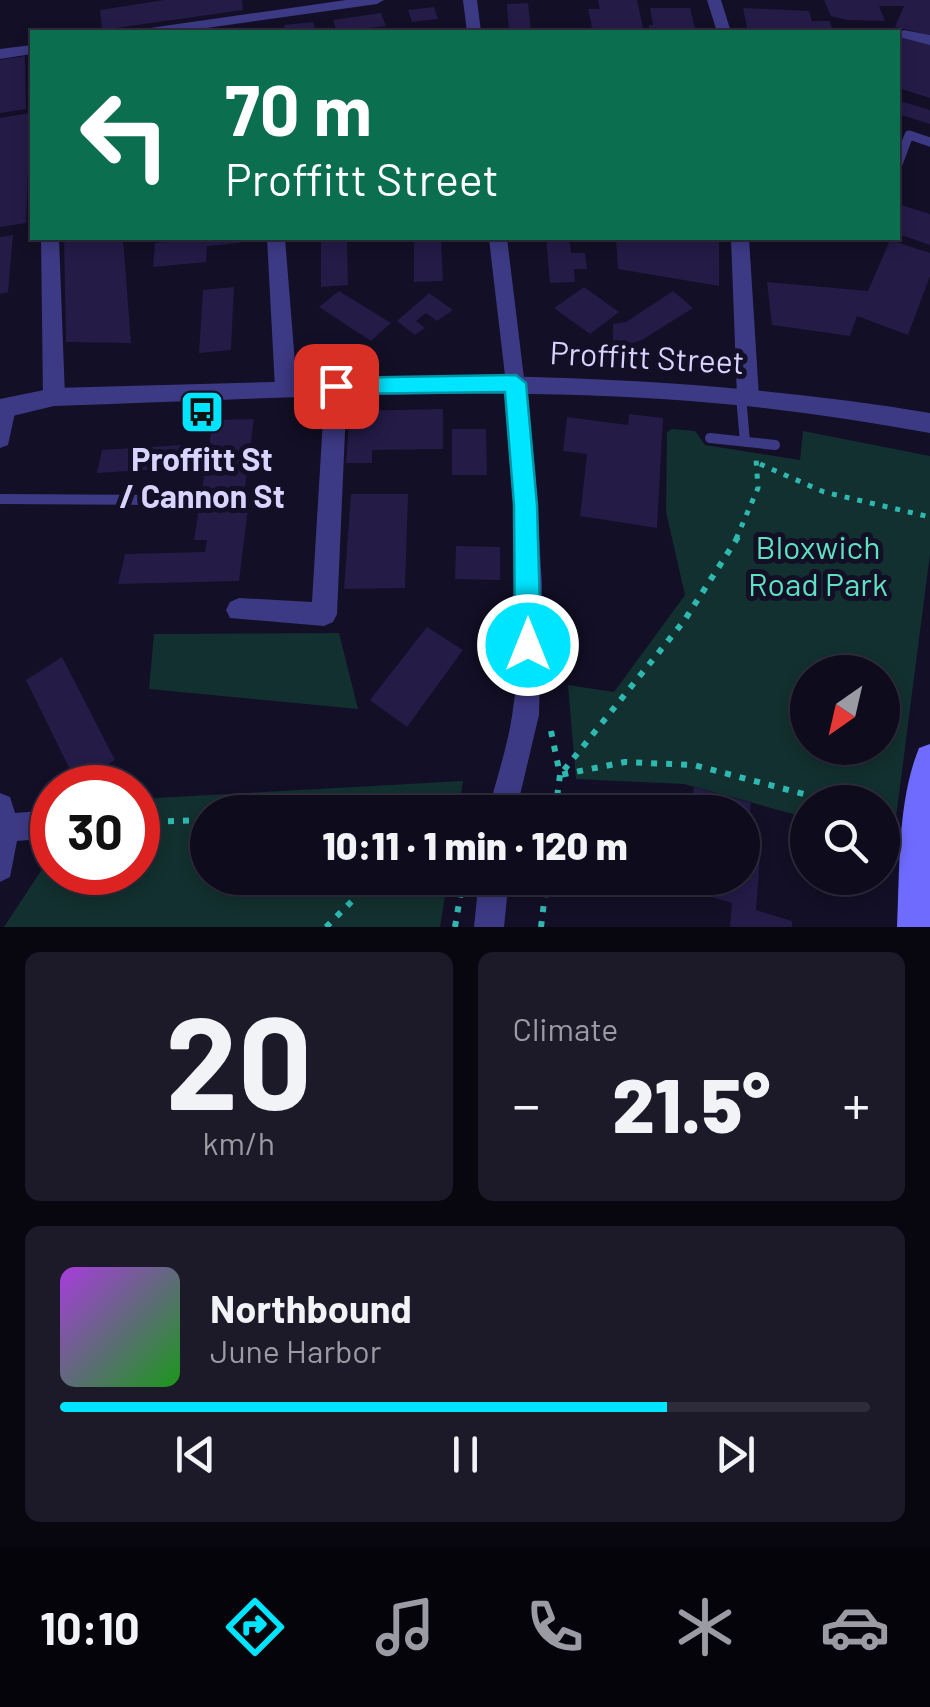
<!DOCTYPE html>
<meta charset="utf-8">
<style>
body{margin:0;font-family:Barlow,sans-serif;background:#1c1929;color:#f1f3f6;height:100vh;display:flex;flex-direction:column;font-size:38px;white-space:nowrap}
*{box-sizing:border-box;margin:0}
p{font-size:32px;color:#9b9ba3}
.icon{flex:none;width:55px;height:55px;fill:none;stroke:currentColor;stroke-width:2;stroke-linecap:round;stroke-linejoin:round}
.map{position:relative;height:927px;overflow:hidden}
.drawer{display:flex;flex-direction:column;gap:25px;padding:25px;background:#08060f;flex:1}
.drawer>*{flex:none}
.top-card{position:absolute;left:30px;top:30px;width:870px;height:210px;border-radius:0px;box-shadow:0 5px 15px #0003,0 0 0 2px #2e2b3b;background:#0b6e4f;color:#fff;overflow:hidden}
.needle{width:65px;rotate:214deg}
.tools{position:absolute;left:790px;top:655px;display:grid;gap:20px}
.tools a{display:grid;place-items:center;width:110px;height:110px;border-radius:50%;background:#0e0b1c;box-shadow:0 5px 15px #0003,0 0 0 2px #2e2b3b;font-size:50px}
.speed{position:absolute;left:30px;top:765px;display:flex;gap:20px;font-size:50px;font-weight:700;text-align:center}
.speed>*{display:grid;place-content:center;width:130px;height:130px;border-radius:50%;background:#0e0b1c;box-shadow:0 5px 15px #0003,0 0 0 2px #2e2b3b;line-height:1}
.speed .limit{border:15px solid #d22;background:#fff;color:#111}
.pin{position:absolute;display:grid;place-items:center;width:85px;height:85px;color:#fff;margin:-42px;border-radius:20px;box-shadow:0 5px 15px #0006}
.me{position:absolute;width:110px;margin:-55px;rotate:0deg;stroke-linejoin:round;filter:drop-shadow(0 0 8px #0008)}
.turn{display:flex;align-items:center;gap:35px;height:210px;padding:0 30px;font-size:45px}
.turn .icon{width:130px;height:130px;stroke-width:2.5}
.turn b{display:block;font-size:70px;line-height:85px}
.big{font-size:75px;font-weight:800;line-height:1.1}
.drawer .tile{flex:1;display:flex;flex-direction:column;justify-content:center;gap:15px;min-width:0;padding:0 35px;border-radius:15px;background:#1c1929}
.drawer .dial{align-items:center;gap:0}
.dial b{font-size:130px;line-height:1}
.song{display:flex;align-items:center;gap:30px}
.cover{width:120px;height:120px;border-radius:15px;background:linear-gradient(135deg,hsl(280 70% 55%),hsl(120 70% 35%))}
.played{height:10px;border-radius:5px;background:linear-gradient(90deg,#00e5ff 75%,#2e2b3b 75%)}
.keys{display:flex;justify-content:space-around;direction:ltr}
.heat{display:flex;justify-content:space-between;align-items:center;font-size:55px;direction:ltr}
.drawer .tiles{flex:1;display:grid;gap:25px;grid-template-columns:1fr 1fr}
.tile:last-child{grid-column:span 2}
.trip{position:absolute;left:190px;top:795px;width:570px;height:100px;border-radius:50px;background:#0e0b1c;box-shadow:0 5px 15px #0003,0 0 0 2px #2e2b3b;font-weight:800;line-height:100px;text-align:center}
.menu{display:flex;height:160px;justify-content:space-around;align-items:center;background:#06040b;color:#9b9ba3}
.menu .icon{width:70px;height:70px}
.menu .selected{color:#00e5ff}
.menu b{font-size:45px;color:#f1f3f6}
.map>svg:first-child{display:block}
.green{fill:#12302f;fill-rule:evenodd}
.building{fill:#241b47}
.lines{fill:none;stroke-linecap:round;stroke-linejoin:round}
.path-far1{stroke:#2fb8b0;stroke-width:5;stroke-dasharray:5 8;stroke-linecap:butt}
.path{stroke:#2fb8b0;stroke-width:6;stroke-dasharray:6 9;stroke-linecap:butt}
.service-far1{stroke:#3d3a85;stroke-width:9}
.service{stroke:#3d3a85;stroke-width:10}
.minor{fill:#3d3a85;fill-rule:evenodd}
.tertiary{fill:#3d3a85;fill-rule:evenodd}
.secondary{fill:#6f6bff;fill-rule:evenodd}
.route{fill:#00e5ff;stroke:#0095a6;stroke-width:2.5}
.labels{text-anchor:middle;stroke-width:10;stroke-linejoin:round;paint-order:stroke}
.street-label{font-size:32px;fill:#d9d4ff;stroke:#130f26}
.poi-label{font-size:32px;font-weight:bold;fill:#d9d4ff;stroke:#130f26}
.park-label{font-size:32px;fill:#5fe0c0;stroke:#130f26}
</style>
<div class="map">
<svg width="930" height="927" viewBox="0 0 930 927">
<rect width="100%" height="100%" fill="#130f26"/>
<path class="green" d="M672 429 695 431 705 445 800 460 803 431 930 456V554L893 841 883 839 882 802H808L807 818 684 784 576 779 568 685 614 692 685 595 666 512 667 432ZM808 672H882V748H808Z
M339 633 358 709 149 689 154 634Z
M463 781 458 812H208V878H448L440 927H4L52 854V872H138V799Z"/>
<path class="building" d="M164 0H242L243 10 102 30 100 10Z
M598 0H637L644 32H593L588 9H600Z
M824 0H930V35L895 27 904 6H879L885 21 847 20 831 16Z
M528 3 531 32H509L507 4Z
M434 7 438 19 412 22 408 10Z
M650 8H690L696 32H650L649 25H653Z
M743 8 809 11 812 21H830L833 32H748Z
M381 13 386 26 337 32 333 20Z
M313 22 316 32H286L284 25Z
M898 37 930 44V98L898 88Z
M25 56 26 109 0 113V60Z
M900 101 930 110V124L898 114Z
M30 113 26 223 0 227V118Z
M898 204 930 214V245L898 234Z
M13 235 8 292 0 294V237Z
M64 238H123L131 343 66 342Z
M207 238H240V243L207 246 206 262 153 267 155 243Z
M321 238H347L348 285 321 287Z
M414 238H441L443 281 414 282Z
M546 238H569L571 253H585L587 269H574L575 282 550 283Z
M616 238H719V286L618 269Z
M890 240 930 253V276L908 335 857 316 850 336 772 325 767 282 868 291Z
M234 287 231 350 199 353 203 290Z
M584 287 619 312 590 334 554 308Z
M339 291 391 323 371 341 319 307Z
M673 291 693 308 642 340 613 349V324L626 322Z
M429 293 453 310 437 321 426 313 416 321 425 328 415 335 397 321Z
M443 409V449L372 450V463H346L350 411Z
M629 414 663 418 657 528 580 516 587 454 563 451 567 417 628 425Z
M254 419 245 488 202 489 213 420Z
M452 429H486L487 475H452Z
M182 445 178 468 97 473 102 450Z
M351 494H408L405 588 344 589Z
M249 500 239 581 118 584 125 554 205 552 207 540H194L200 501Z
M456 546 500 547V580L455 579Z
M427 627 463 650 407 727 370 700Z
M62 657 115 760 77 784 26 680Z
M694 787 751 803 746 852 760 856 756 910 792 921V927H730L732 903 691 891 693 878H742V812H691Z"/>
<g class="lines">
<path class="path-far1" d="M760 464 824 492 930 517
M736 539 758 488 756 459"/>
<path class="path" d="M738 537 684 621 560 775 625 762 694 765 834 802
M551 731 560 775 555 812
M138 822 208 820
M326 927 375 878
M455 927 462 885
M541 927 547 878"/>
<path class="service-far1" d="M898 164 909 135 930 142"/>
<path class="service" d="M741 396 745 442
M710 438 775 445
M0 499 167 500"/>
<path class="minor" d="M346 0H384L377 4 178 32H143L150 28Z
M463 0H477L481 32H467Z
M707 0H721L731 32H717Z
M904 30 930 35V45L899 37 898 33Z
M32 45V54L0 59V49Z
M41 238H59L65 397 54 405 43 397Z
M267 238H285L297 388 286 396 275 388Z
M489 238H507L535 469 542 585 539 715 516 812H488C496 780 507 749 512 716 535 570 505 385 489 238Z
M731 238H749L759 397 748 405 737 397Z
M336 378 347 386 337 614 333 622 324 626 230 618 226 610 230 602 239 598 312 602 325 386Z
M5 399 16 408 8 445 0 448V401Z
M0 793 10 797 15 813 52 810V838L17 841 10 877 0 882Z
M479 878H509L504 927H474Z"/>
<path class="tertiary" d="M493 376C641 379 784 389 930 413V433C858 420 786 409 713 403 494 384 273 399 54 406L0 419V399L54 388Z"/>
<path class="secondary" d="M930 744V927H897C900 870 897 802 919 748Z"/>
</g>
<path class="route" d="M516 375 526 383 537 505 541 645 537 653 528 657 519 653 515 645 514 505 505 392 336 394 325 386 336 378Z"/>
<defs>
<symbol id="bus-square" viewBox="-11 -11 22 22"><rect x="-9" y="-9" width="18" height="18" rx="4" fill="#00e5ff" stroke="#130f26"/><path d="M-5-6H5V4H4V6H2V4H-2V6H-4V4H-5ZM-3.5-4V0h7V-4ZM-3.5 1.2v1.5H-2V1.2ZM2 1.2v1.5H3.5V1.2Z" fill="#111"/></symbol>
</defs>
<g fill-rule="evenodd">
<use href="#bus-square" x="177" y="387" width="50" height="50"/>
</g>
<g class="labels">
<g class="street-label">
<text transform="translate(647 358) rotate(3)" y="11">Proffitt Street</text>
</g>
<g class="poi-label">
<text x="202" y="471">Proffitt St<tspan x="202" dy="37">/ Cannon St</tspan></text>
</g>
<g class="park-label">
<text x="818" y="559">Bloxwich<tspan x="818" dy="37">Road Park</tspan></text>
</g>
</g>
</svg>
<div class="tools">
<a><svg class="needle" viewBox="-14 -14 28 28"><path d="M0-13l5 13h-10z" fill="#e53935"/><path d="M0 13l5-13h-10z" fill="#9b9ba3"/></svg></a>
<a><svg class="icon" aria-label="search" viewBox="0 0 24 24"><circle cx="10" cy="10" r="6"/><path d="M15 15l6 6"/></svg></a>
</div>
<div class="speed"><div class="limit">30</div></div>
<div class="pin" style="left:336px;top:386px;background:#d93025"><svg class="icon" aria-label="arrive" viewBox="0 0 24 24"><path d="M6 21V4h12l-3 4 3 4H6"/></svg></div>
<svg class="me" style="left:528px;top:645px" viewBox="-20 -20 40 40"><circle r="17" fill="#00e5ff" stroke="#fff" stroke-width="3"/><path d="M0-11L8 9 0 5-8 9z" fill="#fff"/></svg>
<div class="trip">10:11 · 1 min · 120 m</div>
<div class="top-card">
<div class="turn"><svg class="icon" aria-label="left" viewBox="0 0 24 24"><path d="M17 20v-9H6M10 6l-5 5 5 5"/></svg><div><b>70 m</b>Proffitt Street</div></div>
</div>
</div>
<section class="drawer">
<div class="tiles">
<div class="tile dial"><b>20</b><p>km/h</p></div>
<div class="tile"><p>Climate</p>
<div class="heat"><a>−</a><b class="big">21.5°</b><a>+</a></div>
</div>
<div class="tile">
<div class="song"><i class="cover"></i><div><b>Northbound</b><p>June Harbor</p></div></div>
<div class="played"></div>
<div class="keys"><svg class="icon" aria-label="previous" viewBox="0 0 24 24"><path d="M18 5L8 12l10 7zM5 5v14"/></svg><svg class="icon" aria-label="pause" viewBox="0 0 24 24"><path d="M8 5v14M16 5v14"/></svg><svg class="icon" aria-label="next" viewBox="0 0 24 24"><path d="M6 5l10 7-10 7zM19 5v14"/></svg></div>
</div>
</div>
</section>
<nav class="menu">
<b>10:10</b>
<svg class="icon selected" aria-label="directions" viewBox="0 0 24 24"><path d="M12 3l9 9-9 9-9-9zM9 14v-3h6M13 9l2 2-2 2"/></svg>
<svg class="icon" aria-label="music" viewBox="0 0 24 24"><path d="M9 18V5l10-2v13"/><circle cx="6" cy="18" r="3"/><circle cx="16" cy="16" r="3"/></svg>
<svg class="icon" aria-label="phone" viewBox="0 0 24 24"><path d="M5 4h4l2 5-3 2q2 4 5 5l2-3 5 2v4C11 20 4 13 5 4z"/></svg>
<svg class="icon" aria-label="climate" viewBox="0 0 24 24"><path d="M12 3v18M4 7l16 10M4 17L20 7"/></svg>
<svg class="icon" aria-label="car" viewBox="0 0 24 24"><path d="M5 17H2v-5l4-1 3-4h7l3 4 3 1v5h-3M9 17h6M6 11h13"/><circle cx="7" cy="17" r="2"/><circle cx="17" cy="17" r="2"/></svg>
</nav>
